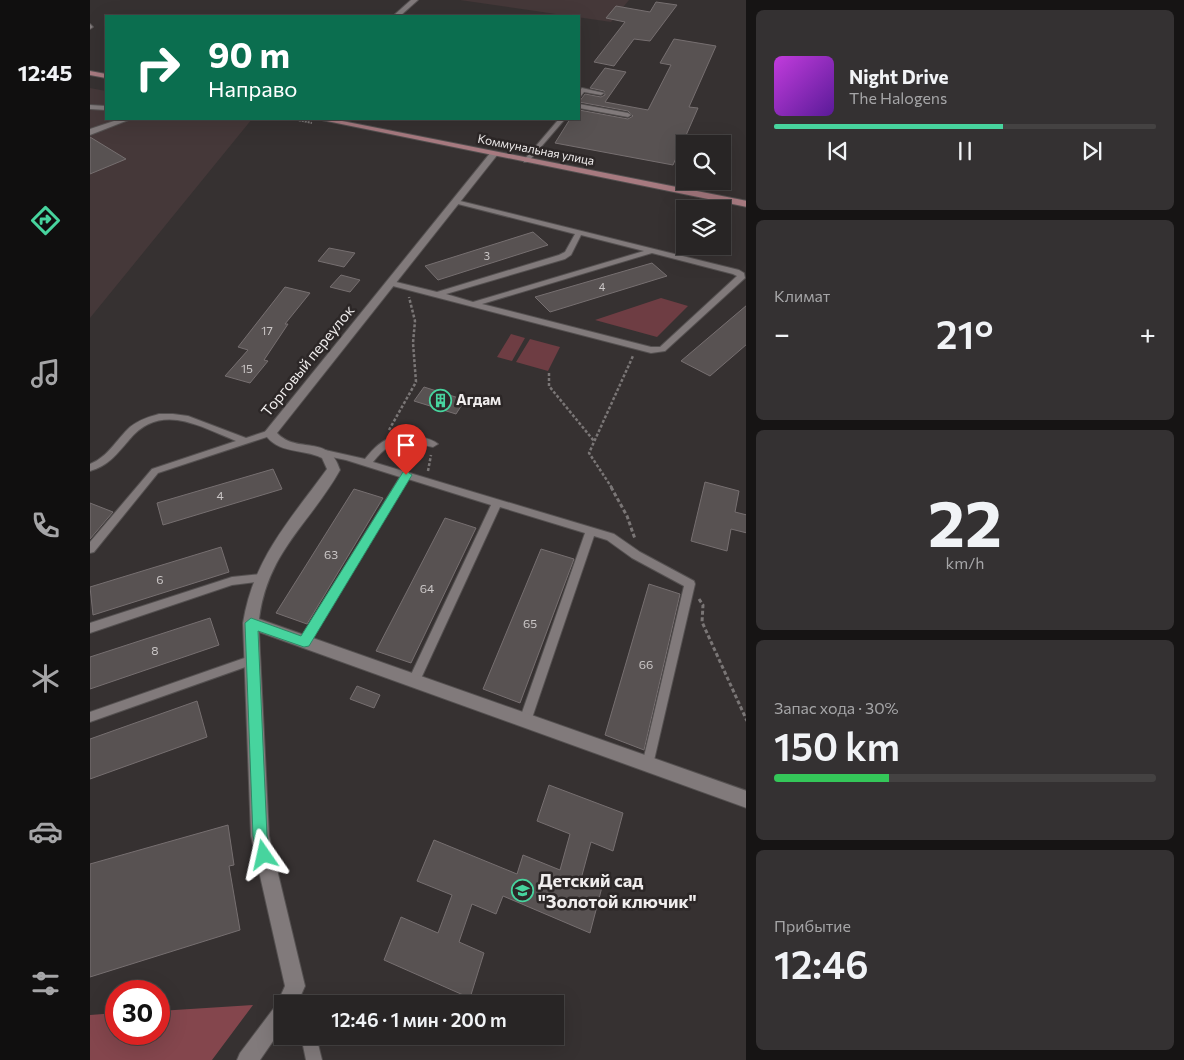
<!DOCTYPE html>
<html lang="ru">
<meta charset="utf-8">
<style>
body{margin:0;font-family:Commissioner,sans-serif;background:#343132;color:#f1f3f6;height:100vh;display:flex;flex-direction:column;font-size:19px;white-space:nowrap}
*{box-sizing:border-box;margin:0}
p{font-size:16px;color:#a5a5a7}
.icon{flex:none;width:28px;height:28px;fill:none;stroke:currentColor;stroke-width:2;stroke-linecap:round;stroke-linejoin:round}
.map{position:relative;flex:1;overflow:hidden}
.sheet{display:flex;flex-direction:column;gap:10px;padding:10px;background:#161414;width:438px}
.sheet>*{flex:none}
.guide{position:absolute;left:15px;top:15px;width:475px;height:105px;border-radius:0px;box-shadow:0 5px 20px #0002,0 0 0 1px #444242;background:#0b6e4f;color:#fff;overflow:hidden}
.tools{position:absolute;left:586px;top:135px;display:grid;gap:10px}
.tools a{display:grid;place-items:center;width:55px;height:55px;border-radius:0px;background:#282525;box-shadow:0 5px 20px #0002,0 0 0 1px #444242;font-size:25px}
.speed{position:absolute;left:15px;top:980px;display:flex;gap:10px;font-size:25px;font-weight:700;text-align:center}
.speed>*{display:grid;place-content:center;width:65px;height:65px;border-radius:50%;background:#282525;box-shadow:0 5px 20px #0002,0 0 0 1px #444242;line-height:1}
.speed .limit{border:8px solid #d22;background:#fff;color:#111}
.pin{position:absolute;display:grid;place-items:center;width:42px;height:42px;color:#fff;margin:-51px -21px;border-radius:50% 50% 50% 0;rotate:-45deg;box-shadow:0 0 5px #0007}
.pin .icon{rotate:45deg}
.me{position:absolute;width:55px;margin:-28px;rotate:349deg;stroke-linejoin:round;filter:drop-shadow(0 0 4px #0008)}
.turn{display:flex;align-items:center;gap:18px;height:105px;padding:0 20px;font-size:22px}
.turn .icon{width:65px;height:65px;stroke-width:2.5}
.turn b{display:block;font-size:35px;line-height:42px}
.big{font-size:38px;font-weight:600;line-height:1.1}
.sheet .card{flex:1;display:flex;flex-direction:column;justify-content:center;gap:8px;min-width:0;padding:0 18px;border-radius:8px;background:#343132}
.sheet .dial{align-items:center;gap:0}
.dial b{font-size:65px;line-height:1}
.song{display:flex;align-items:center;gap:15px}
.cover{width:60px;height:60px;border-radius:8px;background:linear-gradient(135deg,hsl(290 70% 55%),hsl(270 70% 35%))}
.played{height:5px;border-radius:2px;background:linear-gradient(90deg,#47d49e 60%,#444242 60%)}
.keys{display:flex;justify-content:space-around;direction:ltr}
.heat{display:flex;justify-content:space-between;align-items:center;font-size:28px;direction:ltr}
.charge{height:8px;border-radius:4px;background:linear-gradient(90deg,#34c759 30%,#444242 0)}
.trip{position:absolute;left:184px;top:995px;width:290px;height:50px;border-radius:0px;background:#282525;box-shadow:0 5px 20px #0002,0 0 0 1px #444242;font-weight:600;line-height:50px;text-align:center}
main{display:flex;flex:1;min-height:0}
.dock{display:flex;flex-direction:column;width:90px;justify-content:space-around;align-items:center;background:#100f0f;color:#a5a5a7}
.dock .icon{width:35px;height:35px}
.dock .on{color:#47d49e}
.dock b{font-size:22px;color:#f1f3f6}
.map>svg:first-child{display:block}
.built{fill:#453839}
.green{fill:#6e3d43}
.forest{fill:#84464d}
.building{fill:#585252;stroke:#766f70}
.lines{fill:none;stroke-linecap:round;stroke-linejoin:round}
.service-casing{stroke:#545050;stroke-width:2}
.minor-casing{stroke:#545050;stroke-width:2}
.secondary-casing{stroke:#545050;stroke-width:2}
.path-far2{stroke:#7a7676;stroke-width:2;stroke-dasharray:2 1;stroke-linecap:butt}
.path-far1{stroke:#7a7676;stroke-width:2.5;stroke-dasharray:3 2;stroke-linecap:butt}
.path{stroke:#7a7676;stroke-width:3;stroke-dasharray:4 2.5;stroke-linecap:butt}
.service{fill:#817a7b;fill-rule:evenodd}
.minor{fill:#817a7b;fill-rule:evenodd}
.secondary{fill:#a77a80;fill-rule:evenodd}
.route{fill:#47d49e;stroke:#2e8a67}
.labels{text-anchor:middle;stroke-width:5;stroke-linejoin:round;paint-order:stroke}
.far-number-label{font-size:11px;fill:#cac6c6}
.far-street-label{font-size:12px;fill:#f0eded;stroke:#2c2727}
.number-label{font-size:12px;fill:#cac6c6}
.street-label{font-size:15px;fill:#f0eded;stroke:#2c2727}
.poi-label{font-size:15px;font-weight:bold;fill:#f0eded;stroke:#2c2727;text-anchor:start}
.near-poi-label{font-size:18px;font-weight:bold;fill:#f0eded;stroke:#2c2727;text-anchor:start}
</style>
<main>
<nav class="dock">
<b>12:45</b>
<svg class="icon on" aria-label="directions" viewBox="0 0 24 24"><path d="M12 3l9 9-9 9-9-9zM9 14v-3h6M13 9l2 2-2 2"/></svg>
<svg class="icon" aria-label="music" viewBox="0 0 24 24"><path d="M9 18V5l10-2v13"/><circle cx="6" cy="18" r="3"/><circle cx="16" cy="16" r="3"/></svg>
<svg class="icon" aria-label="phone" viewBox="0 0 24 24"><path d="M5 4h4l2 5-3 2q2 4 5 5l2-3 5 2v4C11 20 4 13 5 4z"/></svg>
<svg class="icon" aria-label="climate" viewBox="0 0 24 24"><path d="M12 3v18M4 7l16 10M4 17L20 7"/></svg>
<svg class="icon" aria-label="car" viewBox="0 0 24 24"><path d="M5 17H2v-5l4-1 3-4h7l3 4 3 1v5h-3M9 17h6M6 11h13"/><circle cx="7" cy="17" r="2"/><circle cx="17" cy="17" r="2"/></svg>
<svg class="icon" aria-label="filters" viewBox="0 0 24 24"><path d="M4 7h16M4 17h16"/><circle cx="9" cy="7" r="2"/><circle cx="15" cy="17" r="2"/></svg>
</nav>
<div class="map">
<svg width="657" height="1060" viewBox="0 0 657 1060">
<rect width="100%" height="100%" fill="#363131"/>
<path class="built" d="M370 0H539L521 22Z
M0 88 16 91V119H162L0 318Z"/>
<path class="green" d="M571 298 598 306 567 337 505 320Z
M421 334 435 338 422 361 407 357Z
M440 339 470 347 458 371 426 362Z"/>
<path class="forest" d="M163 1005 122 1060H0V1015L26 1013V1034H69V1011Z"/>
<path class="building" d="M566 2 587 5 560 41 544 39 524 66 504 62 535 22 516 18 526 6 560 12Z
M584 39 626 46 599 107 608 108 583 165 465 143 480 119H489V110L538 119 543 116 538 111 489 102 495 94 511 97 515 95 514 91 500 88 515 68 536 72 515 102 558 110 581 65 570 63Z
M0 137 36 159 0 174Z
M443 232 458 245 348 280 335 266Z
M239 248 265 253 254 267 228 261Z
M562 263 577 276 460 312 445 297Z
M251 275 270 280 260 292 240 287Z
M195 287 220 293 195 324H198L174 360 178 361 160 383 135 376 158 350 148 347Z
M657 305V344L620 376 591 361Z
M334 387 375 400 366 414 324 401Z
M183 469 192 489 73 525 67 503Z
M615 482 649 491 645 512 657 515V533L641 529 637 551 601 541Z
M264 489 293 498 217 624 186 613Z
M0 503 23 512 0 539Z
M355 518 386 528 321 663 286 651Z
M131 547 139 572 3 615 0 587Z
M451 549 484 559 430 703 393 689Z
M559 584 590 594 554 750 515 735Z
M120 618 129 645 0 689V657Z
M267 686 290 695 284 708 260 699Z
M107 701 117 737 0 779V739Z
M459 785 533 813 523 851 501 842 491 879 512 887 500 933 413 896 406 914 382 904 369 942 394 953 380 998 294 960 311 917 348 933 362 895 327 881 344 840 427 874 433 855 470 870 480 834 447 821Z
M138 825 144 865 139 866 150 930 0 977V864Z"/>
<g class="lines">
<defs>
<path id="service" d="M0 24 3 27 0 29Z
M492 88 514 93 511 95 494 92 491 96 489 97V91Z
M489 104 538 113 541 115 538 117 489 108Z
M469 119H475L438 162H434V160Z
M366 200 649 270 654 273 655 278 575 351 561 353 299 285 298 283 302 281 347 292 469 255 475 252 485 234 364 203 363 202ZM491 235 554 251 383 302 356 294 475 259 481 255ZM562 253 643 274 647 276 570 347H561L392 304Z
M69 414H83L98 416 156 438 180 430 185 433 183 435 68 473 4 552 0 553V542L62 469 146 441C108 426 71 402 39 440 27 454 18 466 0 471V464C18 457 26 440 40 427 49 420 58 417 69 414Z
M306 436C317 435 339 436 348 444L343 447C315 441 302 437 283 462L524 534 550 552 604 581 605 584 562 769 558 771 554 769 552 765 594 586 542 558 517 540 504 536 441 721 439 725 435 726 431 725 429 721 495 533 410 507 328 685 324 686 320 685 318 681 401 505 318 479 218 645 214 647 210 645 208 642 210 639 310 477 256 460 232 455 230 453 235 450 275 459C284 448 291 440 306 436Z
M171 574 175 575 176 578 175 581 142 585 0 633V623L142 577Z
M163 655 167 657 169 660 167 663 0 722V712Z
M211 1036H226L232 1060H216Z"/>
<path id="minor" d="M321 0H328L310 16H303Z
M0 105 16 106V110L0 109Z
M30 119H41L0 135V129Z
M401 152 408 154 187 433C208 455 239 433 250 470 219 525 178 551 169 619L657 791V808L169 632 179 836 215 986 207 1004H192V1028L170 1060H147L150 1053 187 1004 195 986 161 836 153 623C163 559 200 520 237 469L232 458C212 448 188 455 174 433Z"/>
<path id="secondary" d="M0 71 16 74V78L0 75Z
M227 119H242L657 201V207Z"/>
</defs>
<use href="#service" class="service-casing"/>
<use href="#minor" class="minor-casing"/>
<use href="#secondary" class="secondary-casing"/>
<path class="path-far2" d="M203 119 222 123"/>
<path class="path-far1" d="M459 373V386L504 441
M299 430 326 382 323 343 325 321 319 297
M338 471 341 455
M522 488 499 453 543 356"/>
<path class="path" d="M521 487 537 516 545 539
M609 599 613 605 612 622 657 721"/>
<use href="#service" class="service"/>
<use href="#minor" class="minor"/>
<use href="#secondary" class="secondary"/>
</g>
<path class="route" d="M316 471 322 475 219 646 214 647 168 631 177 836 182 855 180 860 174 862 169 860 163 836 155 623 161 618 211 636 313 472Z"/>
<defs>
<symbol id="building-ring" viewBox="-11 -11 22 22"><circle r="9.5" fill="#2c2727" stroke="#47d49e" stroke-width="1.5"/><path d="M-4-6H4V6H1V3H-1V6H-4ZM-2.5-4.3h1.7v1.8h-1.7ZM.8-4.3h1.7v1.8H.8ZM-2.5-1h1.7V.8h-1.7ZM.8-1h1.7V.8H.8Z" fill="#47d49e"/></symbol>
<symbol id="school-ring" viewBox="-11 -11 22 22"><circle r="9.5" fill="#2c2727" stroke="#47d49e" stroke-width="1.5"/><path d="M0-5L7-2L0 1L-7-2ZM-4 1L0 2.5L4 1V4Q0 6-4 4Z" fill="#47d49e"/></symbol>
</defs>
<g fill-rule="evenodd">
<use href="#building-ring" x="338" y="388" width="25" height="25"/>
<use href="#school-ring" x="420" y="878" width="25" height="25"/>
</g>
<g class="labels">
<g class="far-number-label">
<text x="397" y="260">3</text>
<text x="512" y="291">4</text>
</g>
<g class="far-street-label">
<text transform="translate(446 150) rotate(11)" y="4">Коммунальная улица</text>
</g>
<g class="number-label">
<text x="177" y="335">17</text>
<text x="157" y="373">15</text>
<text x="130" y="500">4</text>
<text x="241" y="559">63</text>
<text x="70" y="584">6</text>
<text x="337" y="593">64</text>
<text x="440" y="628">65</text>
<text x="65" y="655">8</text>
<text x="556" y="669">66</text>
</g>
<g class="street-label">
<text transform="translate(218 361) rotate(-51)" y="5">Торговый переулок</text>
</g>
<g class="poi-label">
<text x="366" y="405">Агдам</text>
</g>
<g class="near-poi-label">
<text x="448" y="887">Детский сад<tspan x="448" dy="21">"Золотой ключик"</tspan></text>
</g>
</g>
</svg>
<div class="tools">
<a><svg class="icon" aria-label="search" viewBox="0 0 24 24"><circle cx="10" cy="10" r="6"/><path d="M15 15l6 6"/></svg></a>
<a><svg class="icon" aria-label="layers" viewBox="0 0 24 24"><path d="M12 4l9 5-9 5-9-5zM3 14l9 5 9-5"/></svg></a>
</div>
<div class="speed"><div class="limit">30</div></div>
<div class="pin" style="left:316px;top:475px;background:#d93025"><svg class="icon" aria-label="arrive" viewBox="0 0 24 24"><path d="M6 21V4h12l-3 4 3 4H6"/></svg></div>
<svg class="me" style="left:174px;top:855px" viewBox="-20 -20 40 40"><path d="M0-17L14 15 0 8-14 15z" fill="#47d49e" stroke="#fff" stroke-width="4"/></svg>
<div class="trip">12:46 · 1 мин · 200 m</div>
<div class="guide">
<div class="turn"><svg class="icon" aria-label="right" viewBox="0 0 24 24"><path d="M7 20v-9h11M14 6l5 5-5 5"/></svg><div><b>90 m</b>Направо</div></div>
</div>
</div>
<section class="sheet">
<div class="card">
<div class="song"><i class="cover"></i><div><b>Night Drive</b><p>The Halogens</p></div></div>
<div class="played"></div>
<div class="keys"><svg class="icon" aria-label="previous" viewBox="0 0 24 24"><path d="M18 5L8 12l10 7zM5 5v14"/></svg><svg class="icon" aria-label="pause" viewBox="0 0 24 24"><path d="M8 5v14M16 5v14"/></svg><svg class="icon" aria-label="next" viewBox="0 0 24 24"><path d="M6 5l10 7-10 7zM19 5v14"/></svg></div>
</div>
<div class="card"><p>Климат</p>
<div class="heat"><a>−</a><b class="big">21°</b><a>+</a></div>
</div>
<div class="card dial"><b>22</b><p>km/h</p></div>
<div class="card"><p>Запас хода · 30%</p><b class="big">150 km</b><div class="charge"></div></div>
<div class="card"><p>Прибытие</p><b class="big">12:46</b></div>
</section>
</main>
